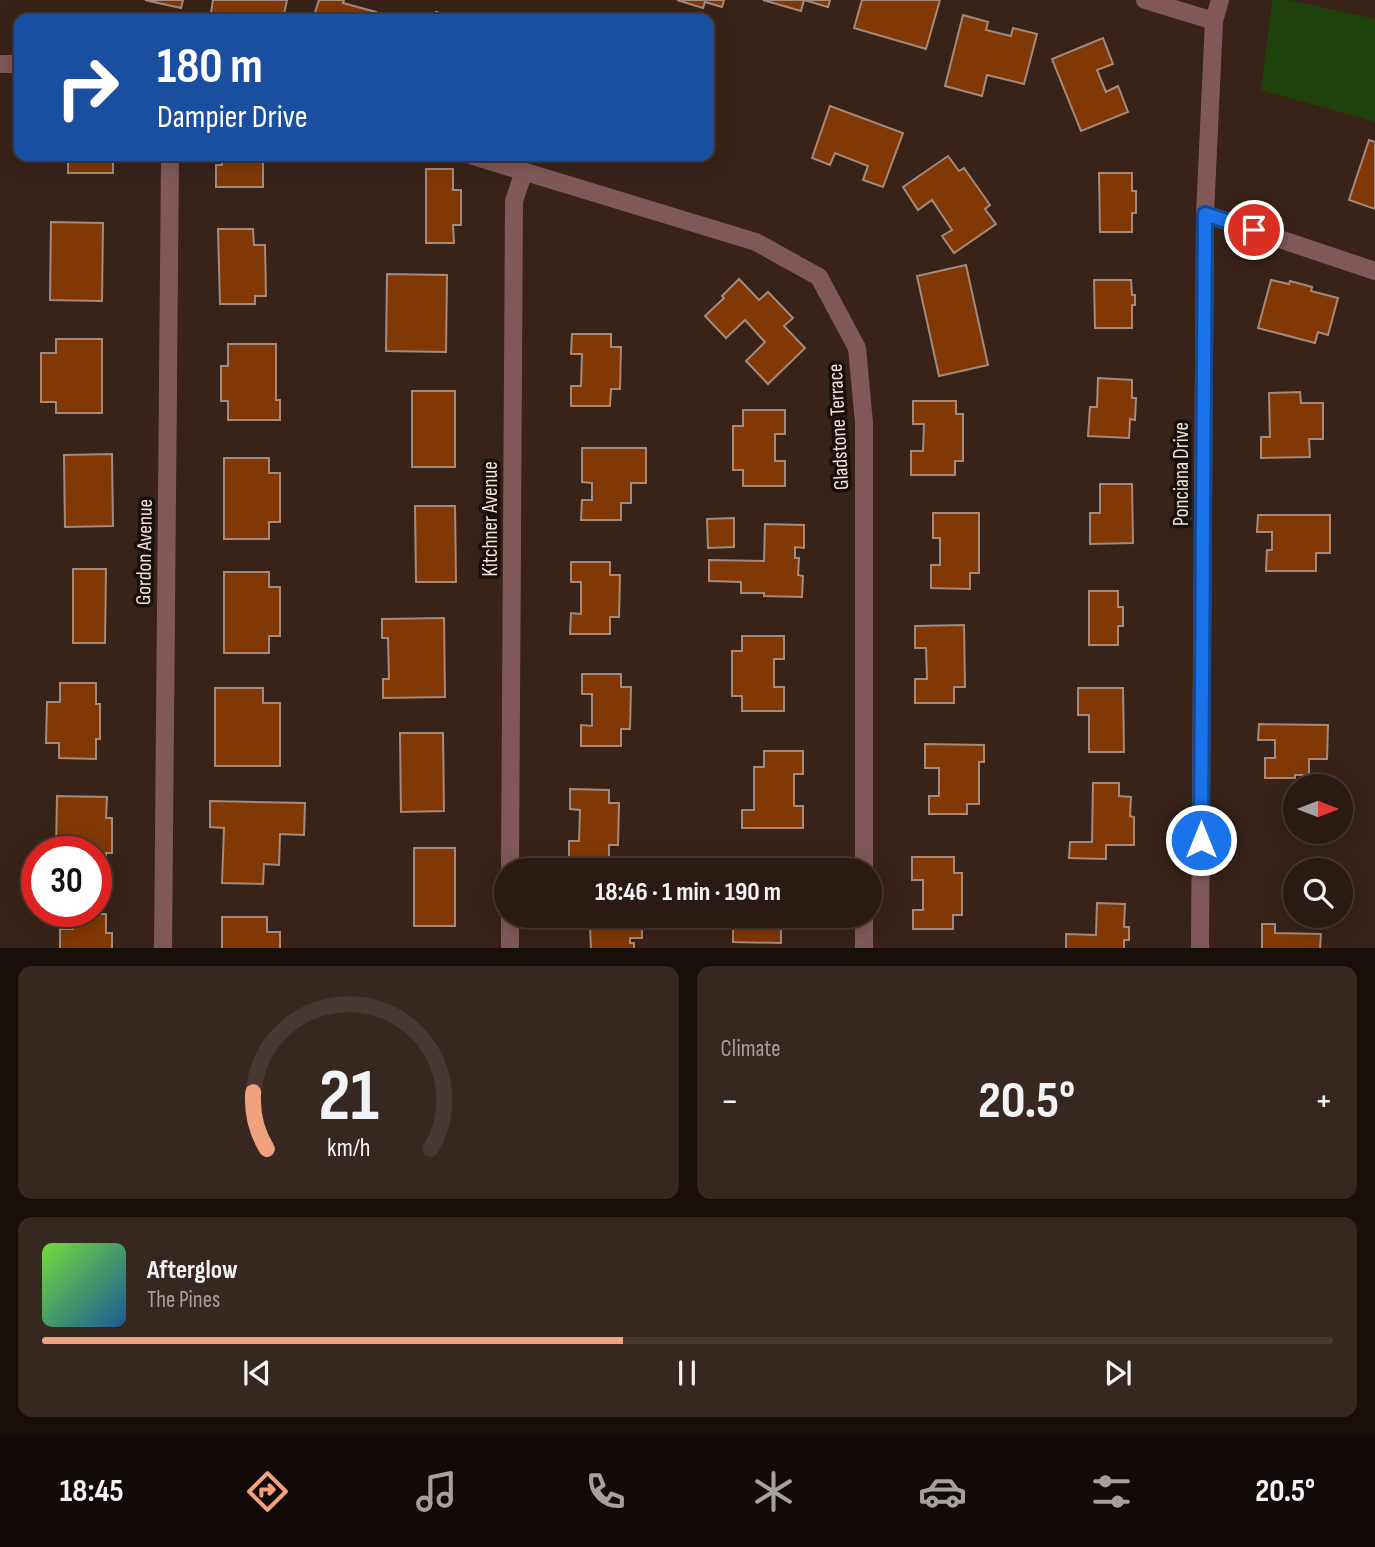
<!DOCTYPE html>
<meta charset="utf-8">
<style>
body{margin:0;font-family:"Sofia Sans Condensed",sans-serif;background:#372721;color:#f1f3f6;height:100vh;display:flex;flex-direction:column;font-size:26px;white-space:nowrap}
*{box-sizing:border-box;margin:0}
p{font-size:23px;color:#a6a1a0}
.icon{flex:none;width:38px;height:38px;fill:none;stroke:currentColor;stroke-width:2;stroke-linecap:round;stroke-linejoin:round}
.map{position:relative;height:948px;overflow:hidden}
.drawer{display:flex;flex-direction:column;gap:18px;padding:18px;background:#180e0a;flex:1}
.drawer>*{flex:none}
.top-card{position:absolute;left:14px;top:14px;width:700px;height:147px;border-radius:14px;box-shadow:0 4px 18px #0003,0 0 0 2px #473833;background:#1a4fa0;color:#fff;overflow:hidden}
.needle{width:46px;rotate:90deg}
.buttons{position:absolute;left:1283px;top:774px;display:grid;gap:14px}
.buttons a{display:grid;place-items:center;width:70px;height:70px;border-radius:50%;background:#2b1a13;box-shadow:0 4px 18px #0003,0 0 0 2px #473833;font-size:35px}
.speed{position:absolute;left:21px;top:836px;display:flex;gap:14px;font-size:35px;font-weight:700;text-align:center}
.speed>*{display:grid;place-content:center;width:91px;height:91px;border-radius:50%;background:#2b1a13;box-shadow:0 4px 18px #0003,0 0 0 2px #473833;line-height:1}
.speed .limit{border:10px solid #d22;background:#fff;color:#111}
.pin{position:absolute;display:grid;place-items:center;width:60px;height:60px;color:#fff;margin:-30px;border:4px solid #fff;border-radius:50%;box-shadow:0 2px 7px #0007}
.me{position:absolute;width:77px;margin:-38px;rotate:0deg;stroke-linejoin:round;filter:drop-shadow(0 0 5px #0008)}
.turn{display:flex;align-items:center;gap:24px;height:147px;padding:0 28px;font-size:32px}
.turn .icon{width:91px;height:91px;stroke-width:2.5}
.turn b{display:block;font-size:49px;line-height:60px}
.big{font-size:52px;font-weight:700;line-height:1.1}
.drawer .tile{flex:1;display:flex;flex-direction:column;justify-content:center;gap:10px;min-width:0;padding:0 24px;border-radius:14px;background:#372721}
.drawer .dial{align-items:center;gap:0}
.dial svg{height:182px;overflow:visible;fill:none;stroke:#473833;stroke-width:7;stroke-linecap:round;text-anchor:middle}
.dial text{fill:#f1f3f6;stroke:none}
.song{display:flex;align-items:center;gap:21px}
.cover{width:84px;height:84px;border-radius:10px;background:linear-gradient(135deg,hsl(100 70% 55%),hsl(210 70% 35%))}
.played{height:7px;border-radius:4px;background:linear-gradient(90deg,#f1a17d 45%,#473833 45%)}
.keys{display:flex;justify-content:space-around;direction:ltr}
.heat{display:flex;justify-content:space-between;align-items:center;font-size:38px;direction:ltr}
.drawer .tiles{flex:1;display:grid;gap:18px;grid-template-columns:1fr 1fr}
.tile:last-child{grid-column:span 2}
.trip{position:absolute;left:494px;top:858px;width:388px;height:70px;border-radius:35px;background:#2b1a13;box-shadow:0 4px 18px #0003,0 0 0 2px #473833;font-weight:700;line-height:70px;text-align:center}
.tab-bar{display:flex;height:112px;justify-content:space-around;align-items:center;background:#110a08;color:#a6a1a0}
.tab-bar .icon{width:49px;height:49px}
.tab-bar .active{color:#f1a17d}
.tab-bar b{font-size:32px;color:#f1f3f6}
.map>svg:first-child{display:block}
.green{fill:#1f420a}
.building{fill:#813805;stroke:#a48a7c;stroke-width:2}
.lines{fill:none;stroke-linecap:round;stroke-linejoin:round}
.minor{stroke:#805859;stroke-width:18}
.route-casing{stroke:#114b97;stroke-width:18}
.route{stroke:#1a73e8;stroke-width:12}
.labels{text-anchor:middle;stroke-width:7;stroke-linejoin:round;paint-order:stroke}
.street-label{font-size:21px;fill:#f1e2db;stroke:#190f0b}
</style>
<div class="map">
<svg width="1375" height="949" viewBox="0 0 1375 949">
<rect width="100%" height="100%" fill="#392319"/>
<path class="green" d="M1272 0H1289L1375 19V122L1261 90Z"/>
<path class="building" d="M145 0H183L181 8Z
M213 0H287L283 19H256L229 13 228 17 211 13Z
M319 0H344L343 3 376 12 374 19H313Z
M677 0H724L722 7 705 2 703 8Z
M763 0H830L828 7 804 0 801 11Z
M862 0H940L926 49 854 28Z
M436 12 464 19H435Z
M963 15 988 22 986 30 1011 36 1013 28 1037 34 1024 84 987 75 982 96 945 86Z
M1103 38 1113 64 1097 70 1106 92 1118 86 1128 112 1081 131 1052 59Z
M830 106 903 133 883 187 863 180 868 166 835 153 830 165 812 158Z
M1369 140 1375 142V209L1349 200Z
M68 156H113V173H68Z
M222 156H263V187H216V165H222Z
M948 156 959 171 964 168 990 205 985 209 996 224 954 253 942 236 952 230 932 200 918 210 903 187Z
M426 169H453V190H461V225H453L454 243H426Z
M1099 173H1132V191H1136V213H1132V232H1100Z
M51 222 103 223 102 301 50 300Z
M218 229H253L254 245H265L266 296H255V304H220Z
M966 265 988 365 939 376 917 276Z
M387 274 447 275 446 352 386 351Z
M739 279 759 300 768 292 793 318 784 326 805 348 768 384 746 361 765 342 745 320 726 338 705 316 724 298 722 296Z
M1094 280H1131L1132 295H1135V305H1132V328H1095Z
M1271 280 1289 284 1290 281 1312 287 1311 291 1338 298 1328 335 1318 332 1315 343 1258 328Z
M572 334H611V347H621L620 389H611L610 406H571V386H581L582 354H571Z
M56 339H102V413H56V402H41V353H56Z
M228 344H276V400H280V420H228V401H221V366H228Z
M1098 378 1132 380V398H1136L1135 420 1130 419 1129 438 1088 436 1090 407H1097Z
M412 391H455V467H412Z
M1300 392 1301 403H1323V439H1309L1310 457 1261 458V437H1270L1269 393Z
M913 401H956V414H963V461H955V475H911V451H923L924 424H913Z
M743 410H785V434H775V461H785V486H743V470H733V426H743Z
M582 448H646V483H631V503H621V520H581L582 500H592V483L582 482Z
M112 454 113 526 65 527 64 455Z
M224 458H269V473H280V522H269V539H224Z
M1100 484H1132L1133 543 1090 544V513H1100Z
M415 506H455L456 582H416Z
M933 513H979V573H970V589L931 588V565H940V538H933Z
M1258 515H1330V553H1316V571H1266L1267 550H1272V532H1257Z
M734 518V547L708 548 707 519Z
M765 524 804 525V548L795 547V558H799L798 575 803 576 802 597 764 596V593H741V582L709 581V560L764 561Z
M571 562H610V575H620L619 617H610V634H570L571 613 581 614V582H571Z
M73 569H106L105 643H73Z
M224 572H269V587H280V636H269V653H224Z
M1089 591H1118V607H1123V626H1118V645H1089Z
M444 618 445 697 383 698V679H389L388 638H382V619Z
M964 625 965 687H954V703H915V679H927L926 648H915V626Z
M742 636H784V659H774V687H784V711H742V696H732V651H742Z
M582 674H621V687H631L630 729H621V746H581V725L592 726V694H582Z
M60 683H96V704H100V739H96V759L59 758V743H46L47 702H60Z
M215 688H263V703H280V766H215Z
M1078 688H1123L1124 752H1089V715H1078Z
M1259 724 1328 725 1327 759H1309V775H1295V778H1265V758H1275V740H1258Z
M400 733H443L444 811 401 812Z
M925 744 984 745V762H979V804H967V814H929V796H939V768H925Z
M764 751H803V774H794V806H803V828H742V810H754V767H764Z
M1093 783H1119V796L1131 797 1130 816 1134 817V845H1106V859L1069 858 1070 842H1092Z
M570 789 609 790V803H619L618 845H609V862L569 861V841H579L580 810 570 809Z
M57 796 107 797 106 818H112V853H106V874H96V852H56Z
M210 801 305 803 304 835 280 834 279 865 264 864 263 884 222 883 224 828 210 827Z
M414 848H455V926H414Z
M912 857H954V873H962V915H953V929H913V910H923V880H912Z
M734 865 782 867V870H734Z
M1097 903 1125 904 1124 927H1129V940H1124V949H1066V934L1096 935Z
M73 914H106V933H112V949H60V929H73Z
M581 915H642V938H630V943H634V949H591L590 926H581Z
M733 915H781V943L733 942Z
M222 917H267V932H280V949H222Z
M1262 924H1275V933L1321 934 1320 949H1262Z"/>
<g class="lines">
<path class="minor" d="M1145 0 1214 21
M0 64H19
M473 156 756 242 819 277 857 348 864 423V870
M1205 214 1375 271
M510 870 514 201 524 171
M163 949 170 156
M510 949V915
M864 949V915
M1200 949 1205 214 1214 21 1220 0"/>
</g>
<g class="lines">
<defs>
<path id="route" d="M1201 840 1205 214 1254 230"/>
</defs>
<use href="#route" class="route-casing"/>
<use href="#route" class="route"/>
</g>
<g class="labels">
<g class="street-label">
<text transform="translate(838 427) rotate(-93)" y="7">Gladstone Terrace</text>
<text transform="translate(1181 474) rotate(-90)" y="7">Ponciana Drive</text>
<text transform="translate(490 519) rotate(-90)" y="7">Kitchner Avenue</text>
<text transform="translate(144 552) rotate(-89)" y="7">Gordon Avenue</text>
</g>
</g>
</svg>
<div class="buttons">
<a><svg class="needle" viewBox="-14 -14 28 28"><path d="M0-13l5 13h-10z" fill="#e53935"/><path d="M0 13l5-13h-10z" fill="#a6a1a0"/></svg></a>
<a><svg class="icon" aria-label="search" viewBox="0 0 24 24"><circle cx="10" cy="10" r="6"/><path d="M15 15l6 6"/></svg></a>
</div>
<div class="speed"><div class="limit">30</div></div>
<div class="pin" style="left:1254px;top:230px;background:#d93025"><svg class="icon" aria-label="arrive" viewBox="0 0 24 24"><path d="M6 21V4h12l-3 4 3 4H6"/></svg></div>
<svg class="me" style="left:1201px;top:840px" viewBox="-20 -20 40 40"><circle r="17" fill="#1a73e8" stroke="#fff" stroke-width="3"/><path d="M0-11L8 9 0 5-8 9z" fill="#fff"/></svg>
<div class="trip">18:46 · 1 min · 190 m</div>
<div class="top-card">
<div class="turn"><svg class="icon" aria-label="right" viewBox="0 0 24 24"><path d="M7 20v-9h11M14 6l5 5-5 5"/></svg><div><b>180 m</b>Dampier Drive</div></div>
</div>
</div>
<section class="drawer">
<div class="tiles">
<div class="tile dial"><svg viewBox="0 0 100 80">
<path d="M14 69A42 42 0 1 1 86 69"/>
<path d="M14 69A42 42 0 0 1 8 44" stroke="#f1a17d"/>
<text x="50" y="56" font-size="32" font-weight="700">21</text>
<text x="50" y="72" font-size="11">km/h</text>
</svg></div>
<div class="tile"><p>Climate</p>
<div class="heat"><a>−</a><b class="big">20.5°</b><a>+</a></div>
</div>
<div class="tile">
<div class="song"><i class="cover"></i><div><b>Afterglow</b><p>The Pines</p></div></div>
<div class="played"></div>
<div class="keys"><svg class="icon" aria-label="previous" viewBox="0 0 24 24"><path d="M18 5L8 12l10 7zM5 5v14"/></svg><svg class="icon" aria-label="pause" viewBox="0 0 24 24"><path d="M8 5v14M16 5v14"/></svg><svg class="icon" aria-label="next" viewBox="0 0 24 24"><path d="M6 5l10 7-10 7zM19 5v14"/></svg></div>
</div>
</div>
</section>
<nav class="tab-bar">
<b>18:45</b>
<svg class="icon active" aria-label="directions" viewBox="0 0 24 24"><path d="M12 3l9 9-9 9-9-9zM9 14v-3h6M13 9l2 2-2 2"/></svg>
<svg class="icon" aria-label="music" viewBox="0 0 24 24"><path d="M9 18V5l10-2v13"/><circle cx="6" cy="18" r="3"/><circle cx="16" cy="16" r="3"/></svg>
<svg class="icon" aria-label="phone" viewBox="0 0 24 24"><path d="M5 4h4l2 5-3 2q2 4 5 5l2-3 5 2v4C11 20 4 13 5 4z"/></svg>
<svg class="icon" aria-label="climate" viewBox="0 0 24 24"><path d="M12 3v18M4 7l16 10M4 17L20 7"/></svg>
<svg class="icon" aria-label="car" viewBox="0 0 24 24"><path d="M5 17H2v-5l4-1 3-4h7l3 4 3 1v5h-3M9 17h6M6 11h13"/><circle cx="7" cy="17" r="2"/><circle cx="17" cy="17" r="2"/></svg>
<svg class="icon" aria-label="filters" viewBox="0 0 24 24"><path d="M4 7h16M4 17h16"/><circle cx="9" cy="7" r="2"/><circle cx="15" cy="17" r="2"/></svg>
<b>20.5°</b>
</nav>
